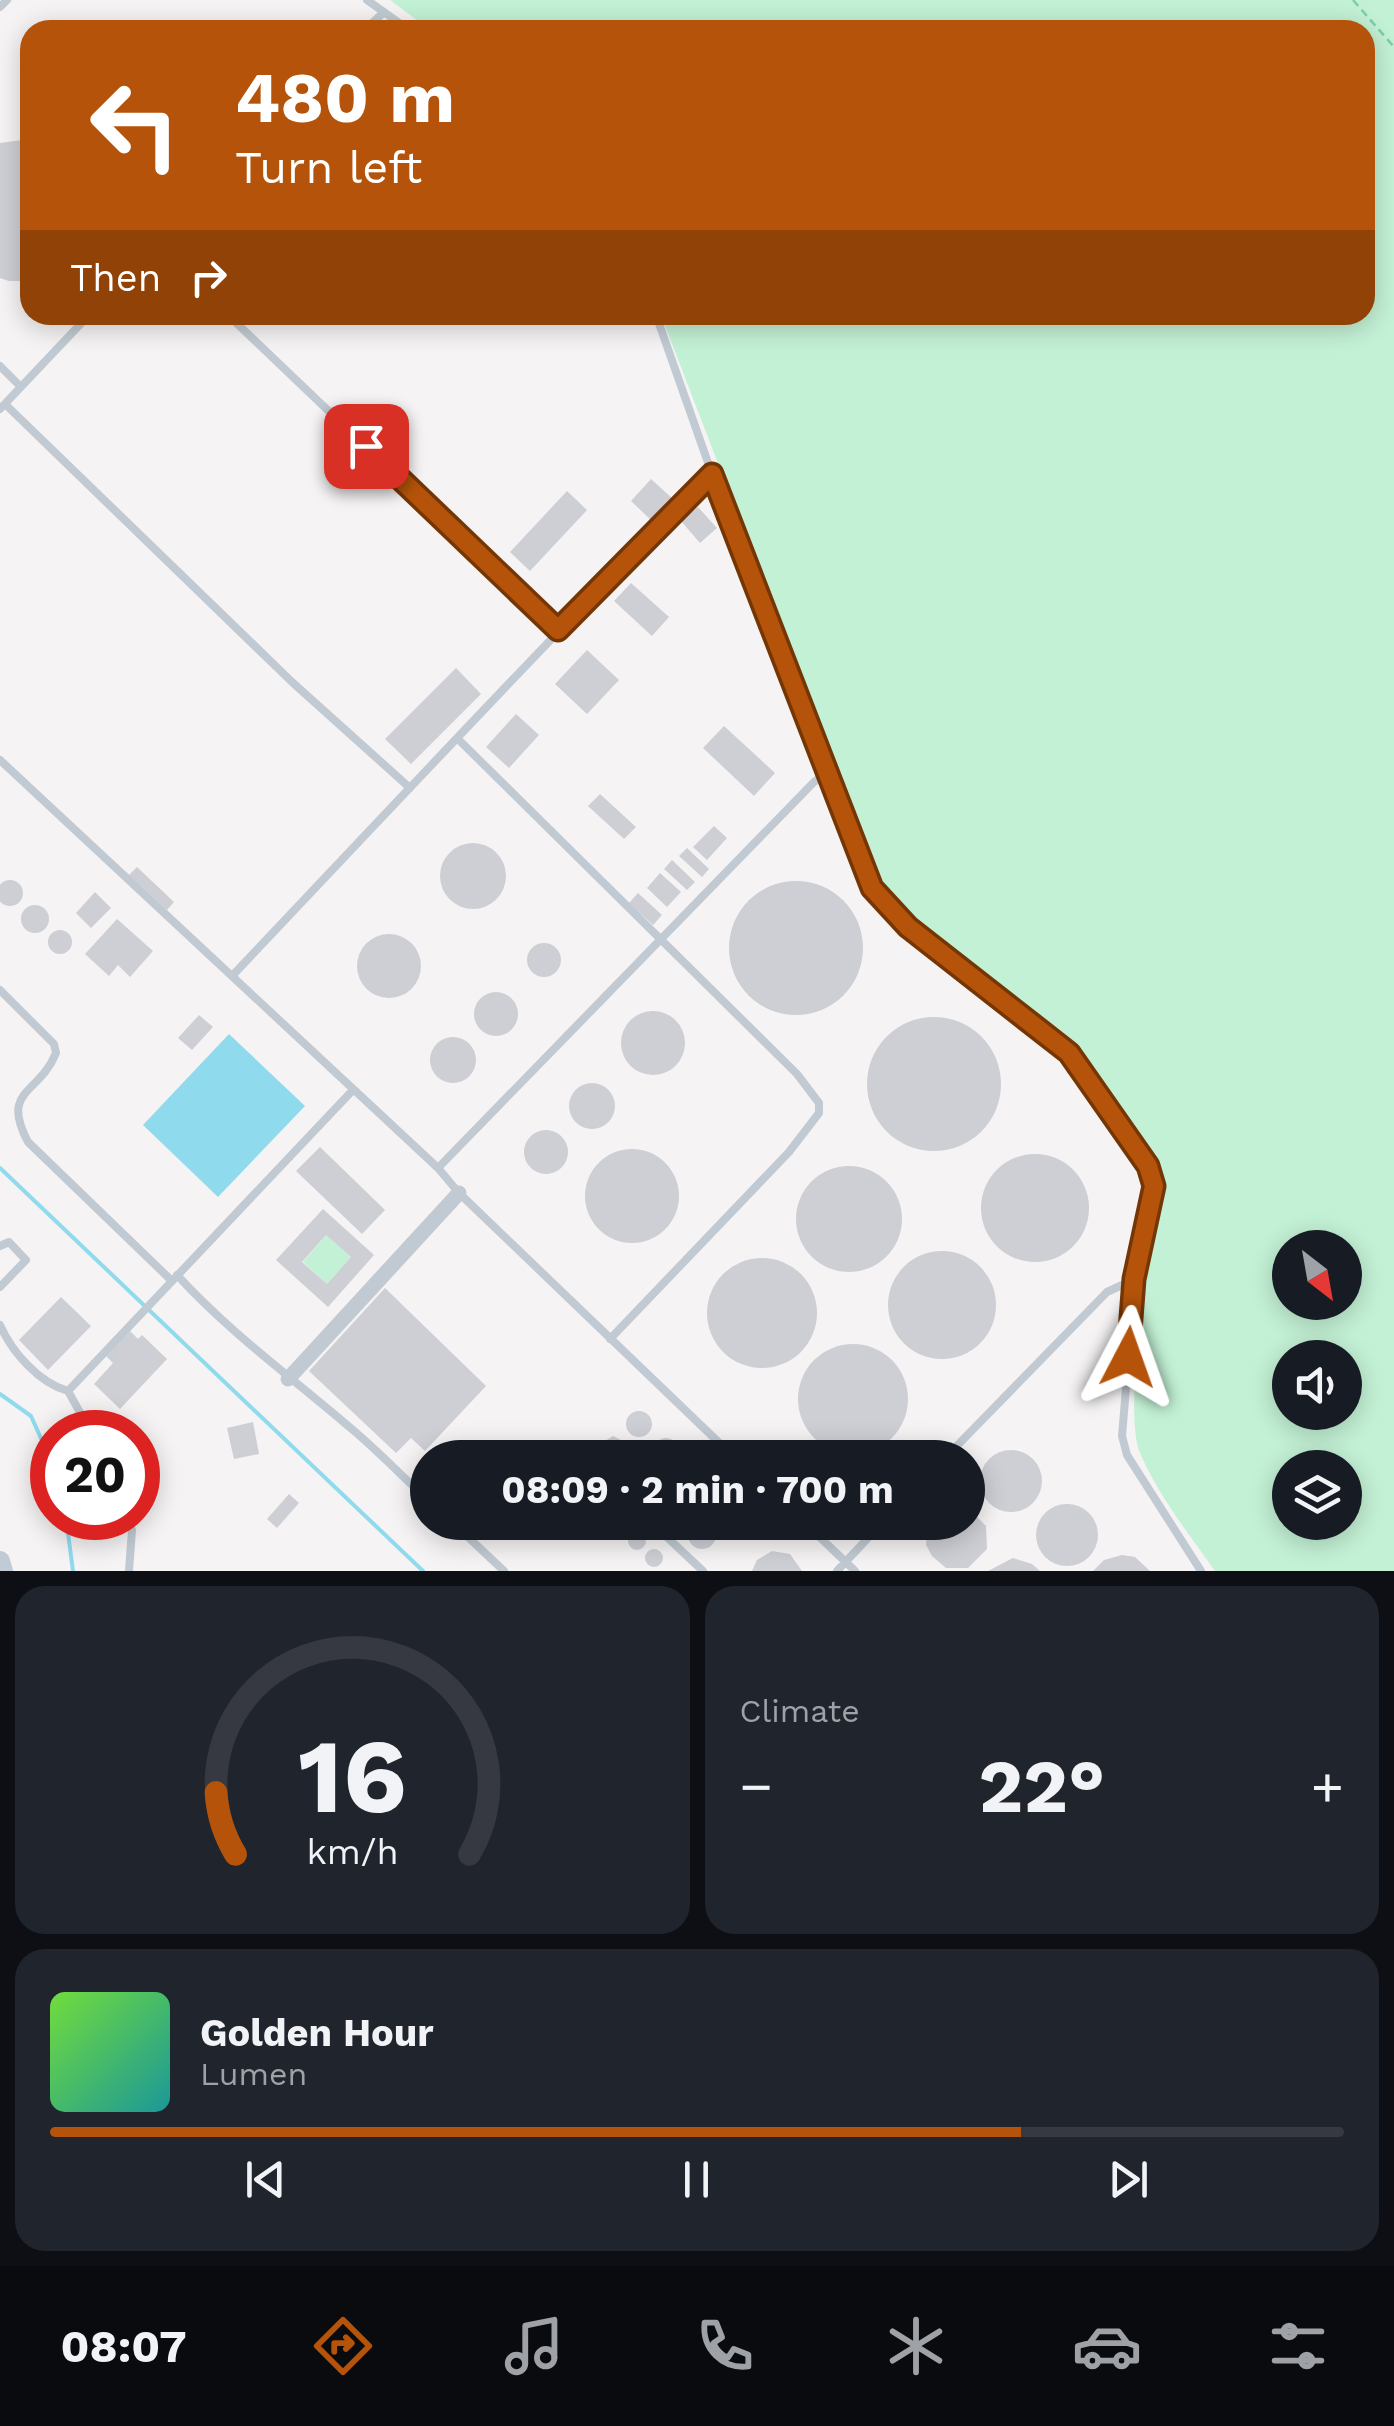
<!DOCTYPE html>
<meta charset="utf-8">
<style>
body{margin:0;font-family:"Work Sans",sans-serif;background:#20242c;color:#f1f3f6;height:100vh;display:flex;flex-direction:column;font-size:38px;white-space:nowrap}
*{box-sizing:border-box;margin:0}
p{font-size:32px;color:#9ea1a6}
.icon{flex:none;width:55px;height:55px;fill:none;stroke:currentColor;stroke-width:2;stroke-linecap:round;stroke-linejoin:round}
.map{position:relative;height:1571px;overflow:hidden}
.sheet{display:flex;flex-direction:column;gap:15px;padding:15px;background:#0d0f14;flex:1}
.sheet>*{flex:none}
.banner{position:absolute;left:20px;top:20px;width:1355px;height:305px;border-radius:30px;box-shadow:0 5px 25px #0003;background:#b45309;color:#fff;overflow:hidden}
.needle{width:65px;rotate:149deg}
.fabs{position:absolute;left:1272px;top:1230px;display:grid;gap:20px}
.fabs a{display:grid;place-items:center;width:90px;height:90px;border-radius:50%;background:#171b24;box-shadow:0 5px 25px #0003;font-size:50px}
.speed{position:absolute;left:30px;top:1410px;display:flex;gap:20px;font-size:50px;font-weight:700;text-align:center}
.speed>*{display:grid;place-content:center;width:130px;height:130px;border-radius:50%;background:#171b24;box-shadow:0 5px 25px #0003;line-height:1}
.speed .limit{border:15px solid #d22;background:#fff;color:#111}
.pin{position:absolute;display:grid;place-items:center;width:85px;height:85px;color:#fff;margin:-42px;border-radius:20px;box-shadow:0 5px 15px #0006}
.me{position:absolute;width:110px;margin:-55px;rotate:4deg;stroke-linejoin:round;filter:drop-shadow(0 0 8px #0008)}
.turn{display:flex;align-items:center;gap:35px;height:210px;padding:0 50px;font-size:45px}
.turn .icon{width:130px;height:130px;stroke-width:2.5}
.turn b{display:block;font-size:70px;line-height:85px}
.then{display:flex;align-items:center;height:95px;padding:0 50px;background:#0003;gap:20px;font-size:38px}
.big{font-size:75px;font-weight:700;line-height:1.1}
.sheet .widget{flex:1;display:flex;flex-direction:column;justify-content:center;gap:15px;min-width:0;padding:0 35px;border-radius:30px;background:#20242c}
.sheet .dial{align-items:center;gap:0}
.dial svg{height:260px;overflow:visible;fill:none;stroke:#363941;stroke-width:7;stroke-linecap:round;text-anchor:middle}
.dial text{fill:#f1f3f6;stroke:none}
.song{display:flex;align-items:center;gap:30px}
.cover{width:120px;height:120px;border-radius:15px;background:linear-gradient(135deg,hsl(100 70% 55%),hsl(180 70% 35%))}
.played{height:10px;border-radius:5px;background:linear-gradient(90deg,#b45309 75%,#363941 75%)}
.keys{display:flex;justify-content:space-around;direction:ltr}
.heat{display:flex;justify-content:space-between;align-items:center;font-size:55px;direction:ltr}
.sheet .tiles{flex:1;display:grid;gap:15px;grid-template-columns:1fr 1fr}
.widget:last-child{grid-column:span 2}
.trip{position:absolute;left:410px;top:1440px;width:575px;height:100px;border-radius:50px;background:#171b24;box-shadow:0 5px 25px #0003;font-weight:700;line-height:100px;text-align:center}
.tab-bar{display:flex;height:160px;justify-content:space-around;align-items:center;background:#090b0e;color:#9ea1a6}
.tab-bar .icon{width:70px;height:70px}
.tab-bar .on{color:#b45309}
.tab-bar b{font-size:45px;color:#f1f3f6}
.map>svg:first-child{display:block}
.green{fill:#c3f1d5;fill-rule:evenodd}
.water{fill:#90daee}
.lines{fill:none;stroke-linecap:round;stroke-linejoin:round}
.stream{stroke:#90daee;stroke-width:4}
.building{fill:#cdcfd5;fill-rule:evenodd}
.path{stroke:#7ad0a6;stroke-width:2.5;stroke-dasharray:8 5;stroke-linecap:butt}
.service{stroke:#c1cad2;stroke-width:8}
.minor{stroke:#c1cad2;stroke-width:15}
.secondary{stroke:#c1cbd6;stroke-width:20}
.route-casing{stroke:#753606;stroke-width:25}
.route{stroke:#b45309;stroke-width:18}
</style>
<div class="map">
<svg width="1394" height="1571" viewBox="0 0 1394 1571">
<rect width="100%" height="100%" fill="#f5f3f3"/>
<path class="green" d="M390 0H1394V1571H1215C1189 1534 1158 1495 1140 1453 1121 1407 1154 1235 1161 1177L1155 1155 1078 1044 907 918 892 904 879 882 661 315H1365V30H430ZM1290 1248H1345V1302H1290ZM1290 1358H1345V1412H1290ZM1290 1468H1345V1522H1290Z
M326 1235 351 1257 327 1284 303 1262Z"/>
<path class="water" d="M229 1034 305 1106 218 1197 143 1125Z"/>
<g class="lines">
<path class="stream" d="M0 1168 423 1571
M0 1394 31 1416 52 1463
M66 1518 73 1571"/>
</g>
<path class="building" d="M30 139V281H9L0 278V143Z
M651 479 673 499 653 522 631 501Z
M567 491 587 510 530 571 510 552Z
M698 507 717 528 700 543 681 521Z
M631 583 669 617 652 636 614 601Z
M587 650 619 680 587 714 555 684Z
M456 668 481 694 411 764 385 739Z
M516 714 539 735 509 768 486 747Z
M724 726 775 773 754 796 703 748Z
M600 794 636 827 624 839 588 806Z
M714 826 727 838 707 860 693 847Z
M440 876a33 33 0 1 1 66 0a33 33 0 1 1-66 0Z
M687 848 709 869 702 877 679 856Z
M672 860 695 882 687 890 664 869Z
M137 867 174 902 167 910 129 875Z
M660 873 681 892 667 907 647 888Z
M-3 893a13 13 0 1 1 26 0a13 13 0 1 1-26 0Z
M729 948a67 67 0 1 1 134 0a67 67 0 1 1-134 0Z
M95 892 111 908 91 928 76 913Z
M638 893 662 915 653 925 629 903Z
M21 919a14 14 0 1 1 28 0a14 14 0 1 1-28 0Z
M117 919 153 951 130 977 118 965 109 976 85 954Z
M48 942a12 12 0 1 1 24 0a12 12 0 1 1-24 0Z
M357 966a32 32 0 1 1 64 0a32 32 0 1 1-64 0Z
M527 960a17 17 0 1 1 34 0a17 17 0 1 1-34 0Z
M474 1014a22 22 0 1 1 44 0a22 22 0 1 1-44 0Z
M621 1043a32 32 0 1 1 64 0a32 32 0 1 1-64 0Z
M199 1015 213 1027 192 1050 178 1038Z
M867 1084a67 67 0 1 1 134 0a67 67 0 1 1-134 0Z
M430 1060a23 23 0 1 1 46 0a23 23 0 1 1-46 0Z
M569 1106a23 23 0 1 1 46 0a23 23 0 1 1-46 0Z
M524 1152a22 22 0 1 1 44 0a22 22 0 1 1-44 0Z
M320 1147 385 1210 362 1234 296 1171Z
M585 1196a47 47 0 1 1 94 0a47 47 0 1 1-94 0Z
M981 1208a54 54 0 1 1 108 0a54 54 0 1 1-108 0Z
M796 1219a53 53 0 1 1 106 0a53 53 0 1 1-106 0Z
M323 1209 374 1255 328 1307 276 1260ZM326 1235 351 1257 327 1284 302 1262Z
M888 1305a54 54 0 1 1 108 0a54 54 0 1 1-108 0Z
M707 1313a55 55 0 1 1 110 0a55 55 0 1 1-110 0Z
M385 1288 486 1386 425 1451 411 1438 396 1453 309 1371Z
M61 1297 91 1326 48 1370 19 1340Z
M130 1331 138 1339 142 1335 167 1359 120 1409 94 1384 113 1363 106 1356Z
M798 1399a55 55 0 1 1 110 0a55 55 0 1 1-110 0Z
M626 1424a13 13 0 1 1 26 0a13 13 0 1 1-26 0Z
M253 1422 259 1454 234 1459 227 1428Z
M613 1436 627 1443 628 1458H599L600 1444Z
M655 1449a11 11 0 1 1 22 0a11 11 0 1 1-22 0Z
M980 1481a31 31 0 1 1 62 0a31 31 0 1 1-62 0Z
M289 1494 299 1503 277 1528 267 1519Z
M1036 1535a31 31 0 1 1 62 0a31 31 0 1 1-62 0Z
M968 1508 986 1526 987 1549 968 1568H946L932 1556 926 1545 928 1527 930 1522H968Z
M688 1535a14 14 0 1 1 28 0a14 14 0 1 1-28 0Z
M628 1541a9 9 0 1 1 18 0a9 9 0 1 1-18 0Z
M645 1558a9 9 0 1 1 18 0a9 9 0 1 1-18 0Z
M772 1551 790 1554 802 1571H752L757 1560Z
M1122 1555 1135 1557 1150 1571H1093L1104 1560Z
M1013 1558 1032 1564 1040 1571H988Z"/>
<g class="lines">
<path class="path" d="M1353 0 1394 47"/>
<path class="service" d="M367 0 409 30
M0 7 7 0
M365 30 384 12
M228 315 558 630
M656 315 712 474 872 888 907 927 1069 1053 1148 1165 1154 1186 1135 1279 1122 1436 1127 1455 1201 1571
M0 366 19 385
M5 404 292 682 410 788
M0 409 89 315
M458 739 797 1074 819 1103V1113L789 1152 610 1339
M0 760 438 1168 459 1193 735 1458
M232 976C391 808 549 639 712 474
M0 990 54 1044 56 1053C39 1095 0 1089 28 1142L172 1281
M438 1168 814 782 828 772
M0 1246 9 1242 26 1260 0 1287
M177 1275C231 1334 294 1379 353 1430 379 1452 403 1477 428 1500
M0 1325C12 1352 39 1383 68 1391
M91 1432 68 1391 352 1091
M945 1458 1107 1292 1135 1279
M128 1518 132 1530 129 1571
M452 1522 504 1571
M804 1522 855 1571
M654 1525 703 1571
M837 1571 883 1522"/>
<path class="minor" d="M288 1379 459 1193"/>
<path class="secondary" d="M0 1561 3 1571"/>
</g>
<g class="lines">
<defs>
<path id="route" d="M366 446 558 630 712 474 872 888 908 927 1069 1053 1148 1166 1154 1186 1134 1279 1128 1357"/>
</defs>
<use href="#route" class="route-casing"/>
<use href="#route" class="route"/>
</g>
</svg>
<div class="fabs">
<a><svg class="needle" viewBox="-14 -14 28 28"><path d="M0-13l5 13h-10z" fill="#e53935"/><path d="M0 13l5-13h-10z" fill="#9ea1a6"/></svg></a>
<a><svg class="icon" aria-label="sound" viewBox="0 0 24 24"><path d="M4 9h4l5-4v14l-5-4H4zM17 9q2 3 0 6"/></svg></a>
<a><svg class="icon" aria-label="layers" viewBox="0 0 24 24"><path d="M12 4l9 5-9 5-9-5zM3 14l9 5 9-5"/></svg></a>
</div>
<div class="speed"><div class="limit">20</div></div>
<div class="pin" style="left:366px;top:446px;background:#d93025"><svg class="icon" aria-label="arrive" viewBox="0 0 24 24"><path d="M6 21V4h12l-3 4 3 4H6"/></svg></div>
<svg class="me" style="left:1128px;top:1357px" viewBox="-20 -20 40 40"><path d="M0-17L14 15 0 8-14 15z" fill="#b45309" stroke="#fff" stroke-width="4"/></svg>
<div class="trip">08:09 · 2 min · 700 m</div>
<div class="banner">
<div class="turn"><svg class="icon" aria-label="left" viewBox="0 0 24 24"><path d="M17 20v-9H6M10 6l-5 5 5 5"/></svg><div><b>480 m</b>Turn left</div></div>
<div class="then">Then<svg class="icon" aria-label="right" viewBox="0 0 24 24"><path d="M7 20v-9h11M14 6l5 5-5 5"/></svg></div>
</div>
</div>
<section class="sheet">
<div class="tiles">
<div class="widget dial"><svg viewBox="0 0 100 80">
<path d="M14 69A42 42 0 1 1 86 69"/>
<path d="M14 69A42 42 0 0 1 8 50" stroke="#b45309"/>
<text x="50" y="56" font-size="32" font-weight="700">16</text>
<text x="50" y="72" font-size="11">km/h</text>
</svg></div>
<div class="widget"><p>Climate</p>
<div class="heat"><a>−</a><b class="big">22°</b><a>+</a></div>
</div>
<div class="widget">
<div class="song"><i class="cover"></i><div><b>Golden Hour</b><p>Lumen</p></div></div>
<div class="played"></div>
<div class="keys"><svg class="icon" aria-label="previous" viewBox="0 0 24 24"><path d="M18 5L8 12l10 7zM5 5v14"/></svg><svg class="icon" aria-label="pause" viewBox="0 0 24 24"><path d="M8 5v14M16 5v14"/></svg><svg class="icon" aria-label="next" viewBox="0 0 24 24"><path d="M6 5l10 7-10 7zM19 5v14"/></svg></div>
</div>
</div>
</section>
<nav class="tab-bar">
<b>08:07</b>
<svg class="icon on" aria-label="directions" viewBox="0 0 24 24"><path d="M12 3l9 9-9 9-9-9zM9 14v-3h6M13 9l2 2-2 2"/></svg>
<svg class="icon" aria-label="music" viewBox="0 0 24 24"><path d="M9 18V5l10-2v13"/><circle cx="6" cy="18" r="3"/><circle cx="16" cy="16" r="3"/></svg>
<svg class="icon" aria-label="phone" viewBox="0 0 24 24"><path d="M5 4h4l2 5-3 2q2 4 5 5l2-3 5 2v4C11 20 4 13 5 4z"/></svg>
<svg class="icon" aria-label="climate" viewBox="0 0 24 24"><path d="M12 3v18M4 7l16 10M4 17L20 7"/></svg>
<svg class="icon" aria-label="car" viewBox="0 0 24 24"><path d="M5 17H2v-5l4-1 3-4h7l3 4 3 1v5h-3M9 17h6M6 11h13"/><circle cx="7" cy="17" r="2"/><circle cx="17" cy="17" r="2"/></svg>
<svg class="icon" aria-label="filters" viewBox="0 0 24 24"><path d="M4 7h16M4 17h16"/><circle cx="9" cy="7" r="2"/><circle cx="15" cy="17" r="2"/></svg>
</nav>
